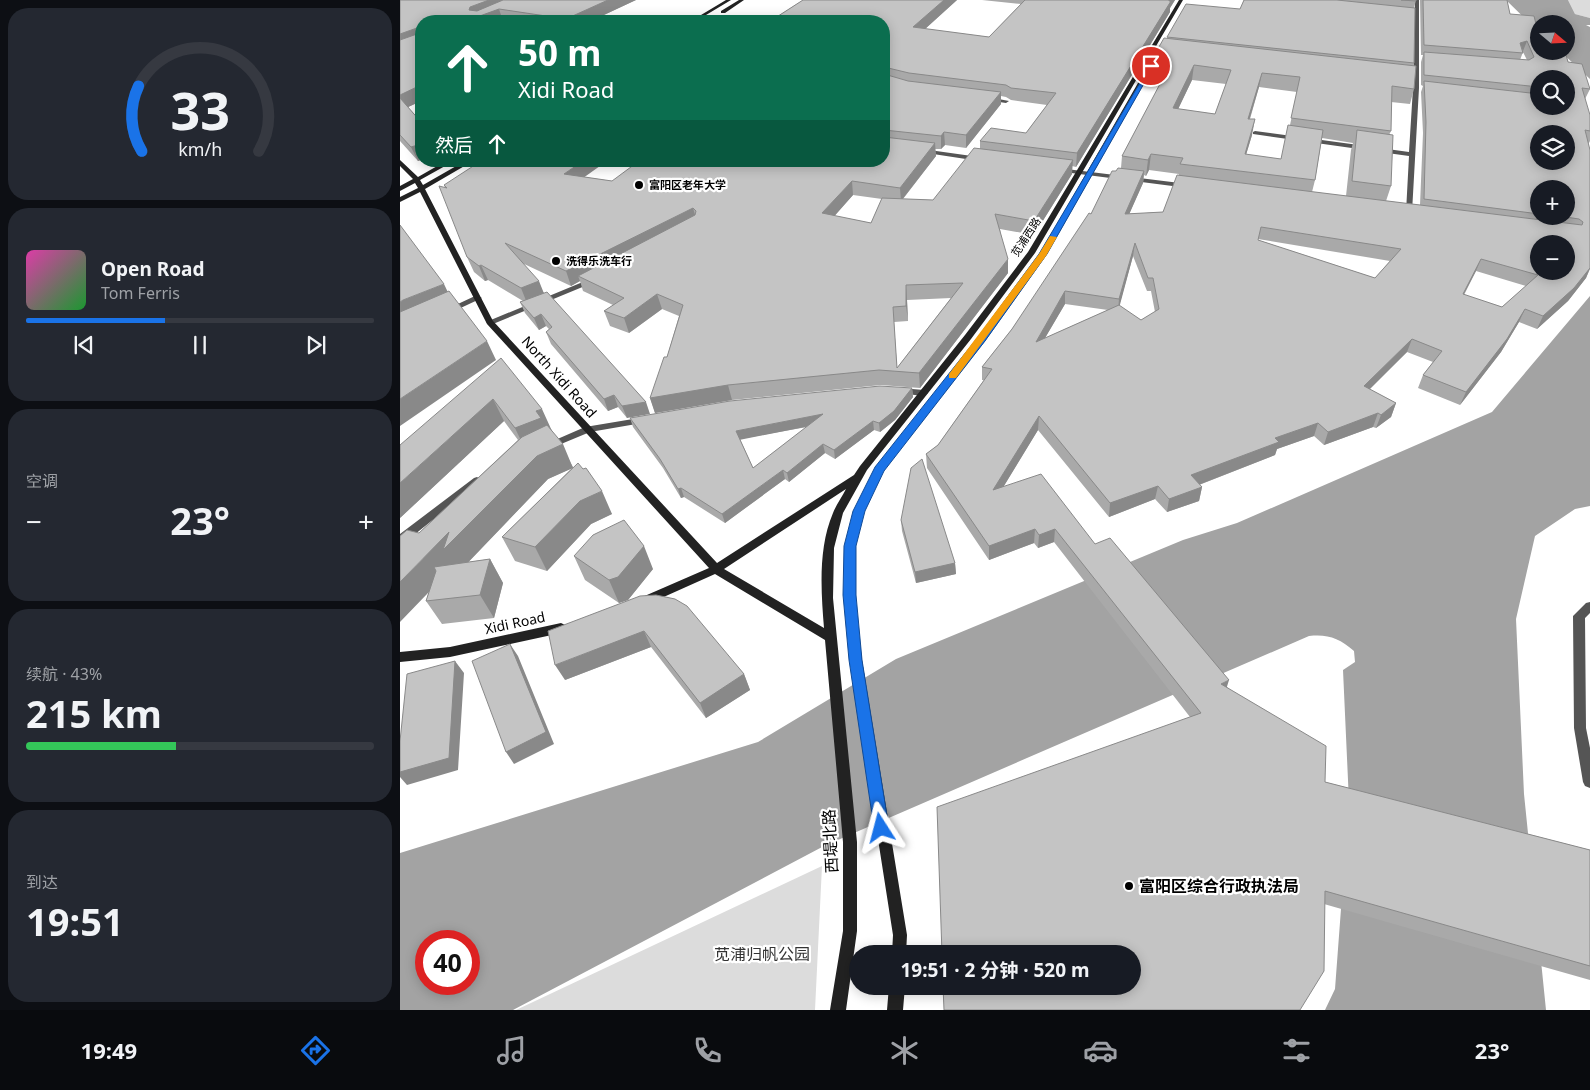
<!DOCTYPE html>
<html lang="zh">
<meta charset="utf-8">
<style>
body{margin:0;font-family:"Noto Sans","Noto Sans SC",sans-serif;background:#242831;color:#f1f3f6;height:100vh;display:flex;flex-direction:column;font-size:19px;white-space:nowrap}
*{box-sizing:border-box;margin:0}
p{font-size:16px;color:#9ea1a6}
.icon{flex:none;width:28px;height:28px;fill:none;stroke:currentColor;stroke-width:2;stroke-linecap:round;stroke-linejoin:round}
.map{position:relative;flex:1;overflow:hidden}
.sheet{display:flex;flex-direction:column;gap:8px;padding:8px;background:#0d0f14;width:400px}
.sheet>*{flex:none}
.banner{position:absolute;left:15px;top:15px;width:475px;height:152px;border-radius:20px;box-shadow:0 2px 12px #0003;background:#0b6e4f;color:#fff;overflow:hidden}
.needle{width:32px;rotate:109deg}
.buttons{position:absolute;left:1130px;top:15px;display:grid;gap:10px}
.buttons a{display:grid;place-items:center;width:45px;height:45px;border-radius:50%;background:#171b24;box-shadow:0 2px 12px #0003;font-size:25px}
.speed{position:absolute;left:15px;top:930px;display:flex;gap:10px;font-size:25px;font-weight:700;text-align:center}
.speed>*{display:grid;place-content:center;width:65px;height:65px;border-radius:50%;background:#171b24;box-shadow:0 2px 12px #0003;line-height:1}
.speed .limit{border:8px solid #d22;background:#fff;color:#111}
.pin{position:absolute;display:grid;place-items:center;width:42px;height:42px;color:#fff;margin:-21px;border:2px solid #fff;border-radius:50%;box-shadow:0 1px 5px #0007}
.me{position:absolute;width:55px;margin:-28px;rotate:351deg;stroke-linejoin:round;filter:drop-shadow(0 0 4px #0008)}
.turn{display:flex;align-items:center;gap:18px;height:105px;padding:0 20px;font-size:22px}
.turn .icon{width:65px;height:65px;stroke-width:2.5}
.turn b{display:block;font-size:35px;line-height:42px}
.then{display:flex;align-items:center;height:48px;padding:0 20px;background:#0003;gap:10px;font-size:19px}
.big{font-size:38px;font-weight:700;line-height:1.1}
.sheet .card{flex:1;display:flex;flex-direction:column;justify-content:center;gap:8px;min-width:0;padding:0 18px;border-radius:20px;background:#242831}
.sheet .dial{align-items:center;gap:0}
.dial svg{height:130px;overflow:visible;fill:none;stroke:#363941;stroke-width:7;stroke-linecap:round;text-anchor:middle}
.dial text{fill:#f1f3f6;stroke:none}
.song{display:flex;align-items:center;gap:15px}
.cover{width:60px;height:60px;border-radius:8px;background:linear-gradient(135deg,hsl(320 70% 55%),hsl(130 70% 35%))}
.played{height:5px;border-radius:2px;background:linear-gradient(90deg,#1a73e8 40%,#363941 40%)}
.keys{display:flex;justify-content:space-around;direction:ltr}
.heat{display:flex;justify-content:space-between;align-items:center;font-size:28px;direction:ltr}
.charge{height:8px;border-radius:4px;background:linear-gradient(90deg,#34c759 43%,#363941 0)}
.trip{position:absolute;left:449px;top:945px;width:292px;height:50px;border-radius:25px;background:#171b24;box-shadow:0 2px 12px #0003;font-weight:700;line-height:50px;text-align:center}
.dock{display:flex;height:80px;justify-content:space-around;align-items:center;background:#090b0e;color:#9ea1a6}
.dock .icon{width:35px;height:35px}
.dock .selected{color:#1a73e8}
.dock b{font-size:22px;color:#f1f3f6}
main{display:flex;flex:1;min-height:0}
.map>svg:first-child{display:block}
.green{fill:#dcdcdc}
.water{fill:#a3a3a3;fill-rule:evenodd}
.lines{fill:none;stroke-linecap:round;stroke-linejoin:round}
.street{fill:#555;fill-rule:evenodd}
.secondary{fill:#222;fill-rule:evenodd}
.wall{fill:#a9a9a9;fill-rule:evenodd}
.shaded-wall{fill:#898989}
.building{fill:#c4c4c4;stroke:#898989;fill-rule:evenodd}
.route{fill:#1a73e8;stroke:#114b97}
.slow{fill:#f59e0b}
.poi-dot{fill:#000;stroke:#fff;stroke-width:2}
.labels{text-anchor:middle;stroke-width:4.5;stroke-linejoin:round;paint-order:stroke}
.far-poi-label{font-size:11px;font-weight:bold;fill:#000;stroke:#fff;text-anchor:start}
.far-street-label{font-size:11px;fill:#000;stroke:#fff}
.street-label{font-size:14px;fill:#000;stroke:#fff}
.near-street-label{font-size:16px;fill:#000;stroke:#fff}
.near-poi-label{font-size:16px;font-weight:bold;fill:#000;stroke:#fff;text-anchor:start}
.near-park-label{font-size:16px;fill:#333;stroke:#fff}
</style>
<main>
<section class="sheet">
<div class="card dial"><svg viewBox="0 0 100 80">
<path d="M14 69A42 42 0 1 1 86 69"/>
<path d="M14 69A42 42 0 0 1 12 29" stroke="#1a73e8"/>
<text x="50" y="56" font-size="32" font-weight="700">33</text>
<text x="50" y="72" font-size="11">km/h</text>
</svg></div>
<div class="card">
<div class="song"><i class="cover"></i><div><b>Open Road</b><p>Tom Ferris</p></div></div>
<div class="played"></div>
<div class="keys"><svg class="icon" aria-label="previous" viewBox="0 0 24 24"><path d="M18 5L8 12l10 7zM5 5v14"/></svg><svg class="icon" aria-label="pause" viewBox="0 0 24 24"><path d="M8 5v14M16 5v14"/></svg><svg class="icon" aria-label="next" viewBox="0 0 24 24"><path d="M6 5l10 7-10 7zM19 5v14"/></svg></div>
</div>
<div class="card"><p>空调</p>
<div class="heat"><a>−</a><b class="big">23°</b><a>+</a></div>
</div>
<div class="card"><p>续航 · 43%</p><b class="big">215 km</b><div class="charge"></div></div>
<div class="card"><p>到达</p><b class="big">19:51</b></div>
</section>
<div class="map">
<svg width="1190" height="1010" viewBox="0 0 1190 1010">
<rect width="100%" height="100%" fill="#fff"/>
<path class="green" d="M1168 0H1190V18L1175 14Z
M422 866 415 1010H116Z"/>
<path class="water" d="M1106 0H1168L1175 14 1190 18V25H1186L1190 27V79L1160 51H1166V24H1139V32Z
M1190 296V506L1175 509 1135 536 1116 619 1124 794 1146 1010H925L935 989 949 802 943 670 955 662 954 651C939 638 928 634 909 636L424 846 113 1010H0V853L358 742 496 659 783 540 837 523 1092 412ZM26 941H69V984H26Z"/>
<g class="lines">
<path class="street" d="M1015 0H1019V88L1012 212 1009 214 1006 212 1009 156 980 152 977 150 980 148 1009 152 1013 88Z
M588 97 609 101 606 103 586 100 585 99Z
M855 131 966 146 969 148 966 150 853 134V132Z
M522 149 579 157 582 159 579 161 520 152V150Z
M658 168 788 184 791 186 788 188 656 171 655 170Z
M190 279H193L197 281 93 324H90L86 322Z
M75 296H78L82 298 52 312H49L45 310Z
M500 388 524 390 528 393 524 396 497 393 496 391 497 389Z
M245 417 248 418 250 420 248 422 190 432 149 449 144 446 146 444 185 427Z
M77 477 82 480 80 482 4 543 0 544V534L74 478Z
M1190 602V613L1185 618 1186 728 1190 748V788L1185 786 1183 782 1174 728 1173 616 1186 603Z"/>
<path class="secondary" d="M326 0H331L296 21H291Z
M339 0H344L325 13H321V11Z
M779 0H783L635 253 571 339 467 470 443 513 434 548 433 598 457 842V931L446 1010H430L443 931V842L425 640 315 574 248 604 244 605 240 604 238 601 240 598 309 568 87 324 20 192 0 202V197L18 188 15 183 0 191V186L13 179 0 166V160L18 177 46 161H54L20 180 23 185 65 161H73L25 189 93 321 317 563 454 475 460 466 565 335 628 252ZM446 489C442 497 436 505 433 513 418 548 421 591 424 628L324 569Z
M757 53 760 55 647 254 585 341 483 471 464 511 455 546 454 595 462 660 507 935 506 954H492L493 935 450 660 444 595 445 546 454 511 476 468 579 337 640 254 754 55Z
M161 623 165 625 167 628 165 631 161 633 50 657 0 662V652L50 647Z
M489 986H505L503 1010H487Z"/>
</g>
<path class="wall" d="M0 0H236L191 21H21V101L8 107 21 122V160L18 161 0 141Z
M403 0H557L525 29 589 37 621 4 582 0H775L770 8V12L676 167 672 166V174L634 235 600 229 608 273 520 388 481 385 332 400 255 413 250 398 267 357 279 316 262 309 229 333 210 326 204 311 213 305 183 291 180 281 171 286 122 263 144 293 246 402 227 418 218 407 208 411 151 344 146 332 149 329 146 326 139 330 125 313 120 302 123 301 88 280 85 281 74 272 67 257 44 185 184 177 212 181 484 161V21L372 20ZM601 96 606 97 611 100 647 105 626 133 580 141V149L533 200 503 199 536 156 535 149H541L545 145 566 148 601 104ZM453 195 482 199 471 223 434 216ZM551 298 497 368 494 322 508 321 507 300Z
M844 0H1016L1014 8V89L1010 104 991 102V131L989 135 991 186 986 201 1020 205 1023 133 1021 92 1023 86 1021 85V62L1023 55H1021L1020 0H1107L1110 14 1139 51 1168 62 1190 89 1185 99 1190 131V141L1189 143H1188L1190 150V269L1186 278 1168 301 1137 329 1119 322 1101 352 1060 405 1018 388 1023 375 1033 362 1007 352 969 389 996 403 991 417 976 428 973 427 924 445 914 436 877 449 875 455 799 485 802 487 799 501 767 512 755 499 709 517 638 430 603 487 695 544 827 687 925 782 1190 850V980L924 904 790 717 654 542 638 548 634 543 589 560 527 468 526 454 538 445 584 380H582V367L612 329 691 214 716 171 721 168 722 156 764 77 750 75 751 61 767 39V37L840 9ZM1123 52 1127 60H1120ZM1139 79 1166 106H1139ZM792 80 826 84 815 114 778 109ZM859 87 897 92 890 125 881 159 846 155 852 135 850 119ZM922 138 953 143 951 150 946 196 912 192 915 180ZM749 170 779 174 763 212 729 214 743 183 744 175 746 176ZM1139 189 1166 216H1139ZM858 239 990 261 975 278 858 240ZM733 256 747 291H751L755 312 741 320 719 306ZM1076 271 1126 286 1102 307 1064 295ZM665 304 708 310 645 338Z
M101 358 152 431 173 467 212 514 191 524 147 571 115 561 102 537 172 468 148 479 68 562 90 559 103 583 94 618 42 624 26 601 29 591 19 533 118 440 104 421 0 518Z
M512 388 513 397 495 420 480 432 474 430 435 459 425 453 389 482 385 479 325 523 284 497 281 498 263 468 233 427 230 418ZM407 427 353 468 340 439Z
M501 520 555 563 556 574 516 583 502 531Z
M174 556 253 569 228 600 219 603 185 580Z
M240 596 344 674 350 690 306 718 251 647 165 680Z"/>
<path class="shaded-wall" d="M89 0H123L99 9 103 21H66L70 7Z
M208 0H236L191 21H167L166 19Z
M544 0H557L514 39 513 27Z
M769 0H775L770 8V12L676 167 677 153Z
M17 28 21 38 0 48V34Z
M1127 41 1123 51 1120 43Z
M794 65 792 80 771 124 773 108Z
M862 73 859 87 845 134 848 119Z
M21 85V101L4 109 0 100V95Z
M601 92V104L566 148V135Z
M855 119 852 135 841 171 845 154Z
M544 132 545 145 541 149V136Z
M535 143 536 156 501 201 500 188Z
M21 144V160L18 161 11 147Z
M751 154 749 170 746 176 748 160Z
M673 160 672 174 634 235V221Z
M183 161H207L169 188 164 174Z
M744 171 743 183 724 226 725 214Z
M452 181 453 195 424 228 422 213Z
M293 208 297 222 178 276 180 281 171 286 166 271Z
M735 243 733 256 718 312 719 299Z
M608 259V273L520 388 519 373Z
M1081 259 1076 271 1057 307 1063 294Z
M81 265 88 280 85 281 79 266Z
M1190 268 1186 278 1168 301 1137 329 1143 316Z
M139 281 145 296 127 303 121 288Z
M44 284 53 303 0 327V302L3 300Z
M506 285 507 300 508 321 506 306Z
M665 291V304L635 355 636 342Z
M257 294 262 309 229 333 224 318Z
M1125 309 1119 322 1101 352 1060 405 1066 392Z
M141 314 146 326 139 330 134 318Z
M1012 339 1007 352 959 400 964 386Z
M87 341 96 360 0 426V399Z
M328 385 332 400 255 413 250 398Z
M512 388 513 397 495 420 480 432 479 423Z
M214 395 218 407 208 411 204 399Z
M93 399 104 421 0 518V483Z
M246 402 250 414 227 418 222 406Z
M996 403 991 417 976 428 981 415Z
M142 409 152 431 126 451 115 428 136 411Z
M978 413 973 427 924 445 928 432Z
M423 414 425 423 339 440 336 431Z
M639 416 638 430 593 504V490Z
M473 421 474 430 435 459 434 450Z
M918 423 914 436 877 449 875 455 788 489 791 475 875 438Z
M163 444 173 468 148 479 58 573 54 566 0 622V582L49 532 137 456Z
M423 444 425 453 389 482 387 473Z
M383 470 385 479 325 523 322 514Z
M758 486 755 499 709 517 710 503Z
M802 487 799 501 767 512 769 499Z
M281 488 284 497 281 498 278 489Z
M202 491 212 514 191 524 147 571 135 547 180 501Z
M635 529 634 543 589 560V546Z
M655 529 654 542 638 548 639 535Z
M244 546 253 569 228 600 219 603 209 580Z
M90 559 103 583 94 618 80 595Z
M555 563 556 574 516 583 515 572Z
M244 631 251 647 165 680 155 665Z
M110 644 118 656 154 744 114 764 106 752Z
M55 661 64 673 58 770 7 785 0 777V772Z
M344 674 350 690 306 718 300 703Z
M829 680 825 693 821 684Z"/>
<path class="building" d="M0 0H89L70 7 69 10 77 11 103 0H208L166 19 99 9 66 21H21V85L0 95V40L17 34V28L0 34Z
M403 0H544L513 27 589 37 625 0H769V1H771L677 153 580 141 591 128 626 133 656 93 611 88 606 85 509 73 484 67V21H325L334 16 372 20Z
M844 0H937L1015 8 1014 63 767 37 786 4 840 9Z
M1001 0H1016V1Z
M1023 0H1107L1110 14 1134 16 1139 36V51H1165L1168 62 1182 64 1190 89 1182 88 1190 115V131L1185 130 1190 150V268L1174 288 1143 316 1125 309 1107 339 1066 392 1023 375 1042 351 1012 339 964 386 996 403 981 415 978 413 928 432 918 423 875 438 879 442 791 475 802 487 769 499 758 486 710 503 639 416 593 490 641 474 695 544 710 538 829 680 821 684 926 746 925 782 1190 850V966L925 891 924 971 900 1010H544L543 986H732V954H542L537 807 801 713 655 529 639 535 635 529 589 546 526 454 538 445 592 369 582 367 612 329 689 213 691 214 712 171H716L718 168 744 171 725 214 763 212 777 175 1182 225 1183 222 1179 219 1159 216H1166V189H1139V214L1024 199 1026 122 1024 81 1139 94V106H1166V79H1139V87L1024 75V52L1129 60 1134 57 1127 41 1120 43 1123 53 1024 45ZM1139 134H1166V161H1139ZM861 227 1001 249 975 278 858 240ZM735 243 748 278H753L759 309 741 320 719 305 636 342 665 291 719 299ZM1139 244H1166V271H1139ZM1081 259 1138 275 1102 307 1063 294Z
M764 38 1016 66 1014 89 992 86 991 131 891 118 900 77 862 73 848 119H855L845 154 881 159 888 125 923 130 915 180 780 164 783 158 751 154 748 160 722 156 771 63 751 61ZM794 65 831 70 815 114 773 108Z
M484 74 508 81 601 92 566 135 544 132 541 136 484 130Z
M0 98 21 122V144L11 147 0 135Z
M957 130 993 135 991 186 952 181Z
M484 137 535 143 500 188 452 181 422 213 471 223 482 198 533 200 574 148 673 160 634 221 595 214 608 259 519 373 479 370 328 385 250 398 264 357H267L283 305 257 294 224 318 204 311 224 298 178 276 295 215 296 211 293 208 166 271 105 243 139 281 121 288 81 265 79 266 67 257 39 186 47 188 44 185 81 161H183L164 174 212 181 239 161H484ZM563 283 497 368 493 307 506 306V285Z
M0 225 44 284 3 300 0 302Z
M49 291 87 341 0 399V312Z
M147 292 246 402 222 406 214 395 204 399 146 332 152 327 141 314 134 318 120 302Z
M101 358 142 409 136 411 141 418 115 428 93 399 0 483V445Z
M480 386 512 388 494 411 479 423 473 421 434 450 423 444 387 473 383 470 322 514 281 488 278 489 260 459 230 418 330 401ZM423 414 353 468 336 431Z
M147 425 163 444 137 456 43 550 49 532 0 582V536L7 530 19 533 122 437Z
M522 459 555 563 515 572 501 520 511 468Z
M178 463 183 469 186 468 202 491 180 501 135 547 102 537Z
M224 520 244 546 218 577 209 580 174 556 193 535Z
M90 559 80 595 26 601 36 571 34 567Z
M256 595 275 599 287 606 344 674 300 703 244 631 155 665 148 631 240 596Z
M110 644 146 732 106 752 72 661Z
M55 661 49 758 0 772V741L7 674Z"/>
<path class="route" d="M751 64 754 66 647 254 585 341 484 471 465 511 456 546V595L462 660 489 828 487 834 481 836 476 834 474 828 449 660 443 595 444 546 453 511 475 467 578 337 639 254Z"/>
<path class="slow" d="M650 236 657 237 646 256 556 378H549V374L639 254Z"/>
<g class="poi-dot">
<circle cx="239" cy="185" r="5"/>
<circle cx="156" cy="261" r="5"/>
<circle cx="729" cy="886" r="5"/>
</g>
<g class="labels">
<g class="far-poi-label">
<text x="249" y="189">富阳区老年大学</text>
<text x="166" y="265">洗得乐洗车行</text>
</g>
<g class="far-street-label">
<text transform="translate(626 237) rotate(-57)" y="4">苋浦西路</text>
</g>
<g class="street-label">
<text transform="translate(159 377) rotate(48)" y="5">North Xidi Road</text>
<text transform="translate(115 623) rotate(-12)" y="5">Xidi Road</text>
</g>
<g class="near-street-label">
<text transform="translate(430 841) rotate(-93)" y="6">西堤北路</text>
</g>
<g class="near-poi-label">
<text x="739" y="892">富阳区综合行政执法局</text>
</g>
<g class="near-park-label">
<text x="362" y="960">苋浦归帆公园</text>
</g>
</g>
</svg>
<div class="buttons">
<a><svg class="needle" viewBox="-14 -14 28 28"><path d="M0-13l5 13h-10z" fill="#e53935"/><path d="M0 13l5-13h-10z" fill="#9ea1a6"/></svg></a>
<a><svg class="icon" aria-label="search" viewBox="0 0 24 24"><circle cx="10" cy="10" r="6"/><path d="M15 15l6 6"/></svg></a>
<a><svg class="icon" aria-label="layers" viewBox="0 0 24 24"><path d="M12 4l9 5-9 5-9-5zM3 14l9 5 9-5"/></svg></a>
<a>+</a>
<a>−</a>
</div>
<div class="speed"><div class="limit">40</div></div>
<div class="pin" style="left:751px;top:66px;background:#d93025"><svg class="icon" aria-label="arrive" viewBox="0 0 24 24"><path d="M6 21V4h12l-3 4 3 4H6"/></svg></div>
<svg class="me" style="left:481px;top:828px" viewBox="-20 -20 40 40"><path d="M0-17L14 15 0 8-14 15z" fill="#1a73e8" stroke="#fff" stroke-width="4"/></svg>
<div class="trip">19:51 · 2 分钟 · 520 m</div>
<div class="banner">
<div class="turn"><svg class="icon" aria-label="ahead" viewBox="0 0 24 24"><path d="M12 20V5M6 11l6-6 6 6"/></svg><div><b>50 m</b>Xidi Road</div></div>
<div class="then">然后<svg class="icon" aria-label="ahead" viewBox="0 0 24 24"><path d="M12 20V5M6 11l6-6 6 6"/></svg></div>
</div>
</div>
</main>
<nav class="dock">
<b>19:49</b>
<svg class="icon selected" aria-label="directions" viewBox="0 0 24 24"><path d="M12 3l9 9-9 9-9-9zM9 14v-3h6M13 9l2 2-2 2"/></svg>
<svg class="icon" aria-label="music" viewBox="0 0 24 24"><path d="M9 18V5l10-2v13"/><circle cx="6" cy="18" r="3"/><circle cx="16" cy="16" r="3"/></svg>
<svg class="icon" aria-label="phone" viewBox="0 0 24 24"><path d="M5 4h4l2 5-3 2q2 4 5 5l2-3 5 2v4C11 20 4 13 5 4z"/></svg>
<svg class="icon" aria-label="climate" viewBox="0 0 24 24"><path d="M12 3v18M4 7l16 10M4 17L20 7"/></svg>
<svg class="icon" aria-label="car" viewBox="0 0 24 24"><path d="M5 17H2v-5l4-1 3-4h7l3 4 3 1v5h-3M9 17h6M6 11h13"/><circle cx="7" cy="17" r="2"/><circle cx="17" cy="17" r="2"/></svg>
<svg class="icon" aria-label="filters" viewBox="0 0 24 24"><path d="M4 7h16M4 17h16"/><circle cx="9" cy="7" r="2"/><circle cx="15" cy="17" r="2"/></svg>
<b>23°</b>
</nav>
